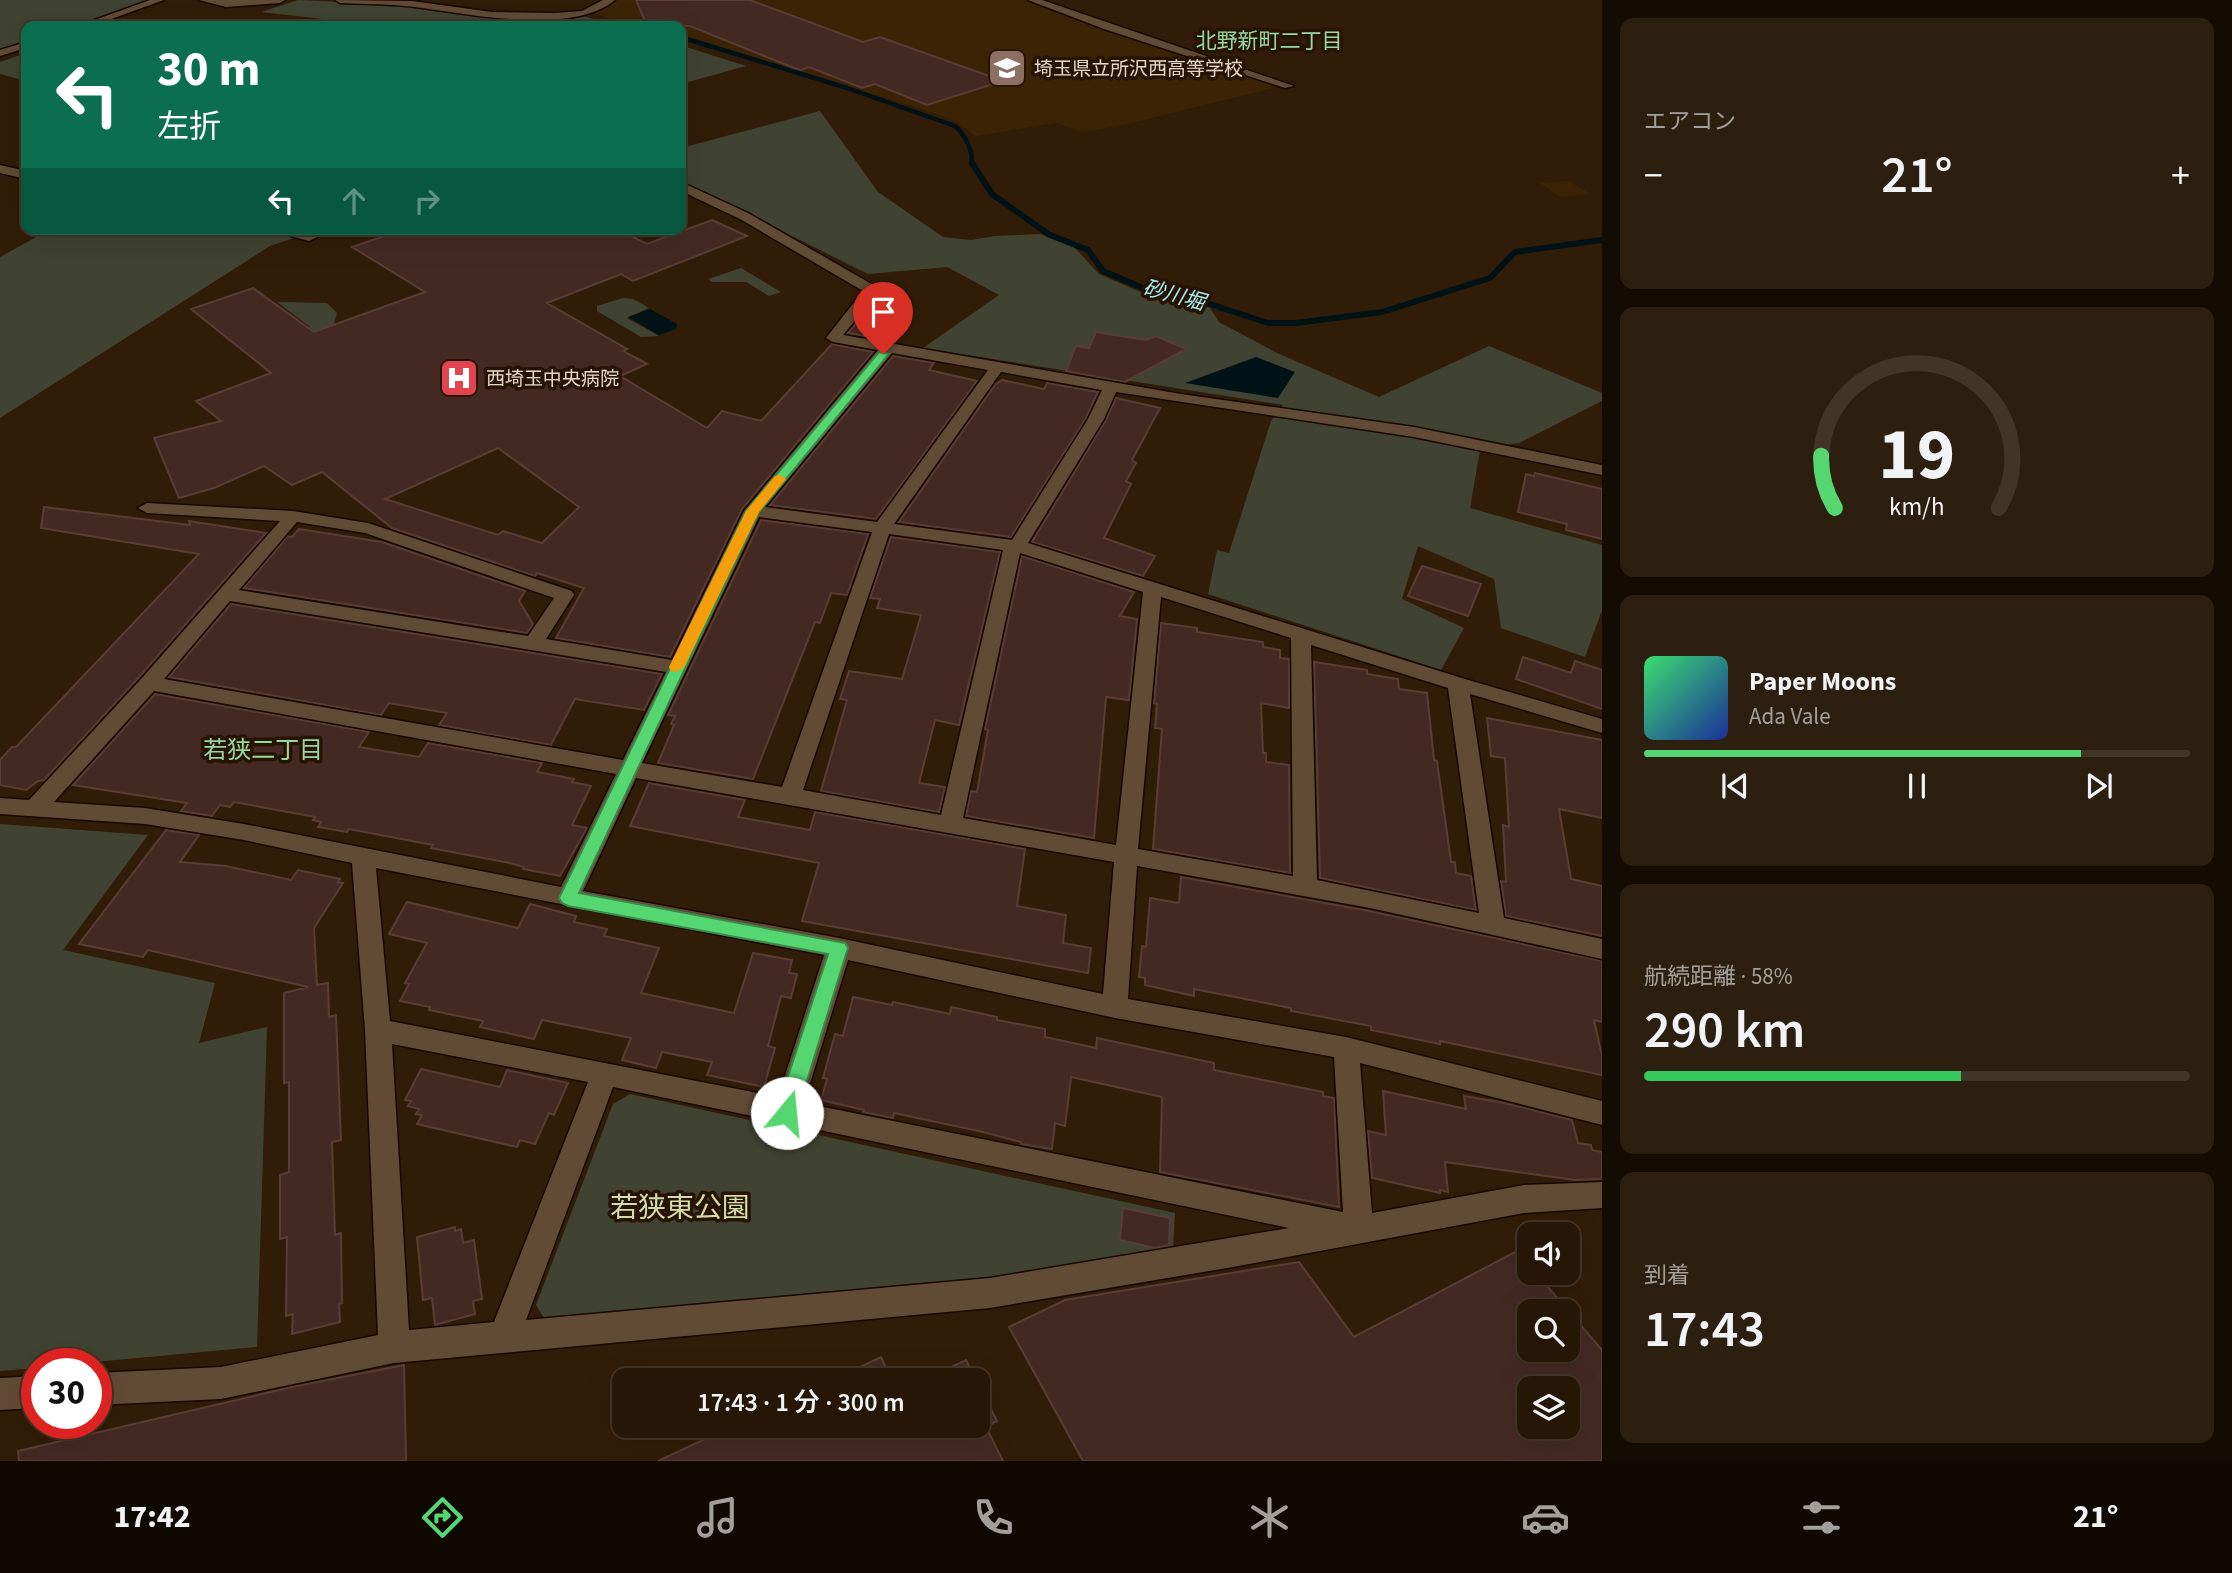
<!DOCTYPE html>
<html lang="ja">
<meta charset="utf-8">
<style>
body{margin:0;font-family:"Source Sans 3","Noto Sans JP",sans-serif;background:#2d1f0f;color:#f1f3f6;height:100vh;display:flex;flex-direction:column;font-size:26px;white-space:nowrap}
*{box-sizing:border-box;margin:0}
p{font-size:23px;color:#a39f9a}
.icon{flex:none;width:38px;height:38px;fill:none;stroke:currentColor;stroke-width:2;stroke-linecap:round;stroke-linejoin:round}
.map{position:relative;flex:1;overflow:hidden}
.panel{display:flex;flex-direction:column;gap:18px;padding:18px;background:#140c03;width:630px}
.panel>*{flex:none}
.top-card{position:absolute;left:21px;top:21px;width:665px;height:214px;border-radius:14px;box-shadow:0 7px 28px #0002,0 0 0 2px #423527;background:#0b6e4f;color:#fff;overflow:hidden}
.buttons{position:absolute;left:1517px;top:1222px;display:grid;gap:14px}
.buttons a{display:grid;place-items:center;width:63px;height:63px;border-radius:14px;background:#251605;box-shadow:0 7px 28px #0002,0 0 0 2px #423527;font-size:35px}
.speed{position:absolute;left:21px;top:1348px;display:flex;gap:14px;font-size:35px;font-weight:700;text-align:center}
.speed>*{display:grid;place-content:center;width:91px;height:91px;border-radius:50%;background:#251605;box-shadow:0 7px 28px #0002,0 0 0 2px #423527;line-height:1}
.speed .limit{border:10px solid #d22;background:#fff;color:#111}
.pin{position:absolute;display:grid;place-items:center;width:60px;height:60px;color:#fff;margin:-72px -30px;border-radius:50% 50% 50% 0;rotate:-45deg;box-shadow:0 0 7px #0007}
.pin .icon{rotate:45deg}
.me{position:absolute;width:77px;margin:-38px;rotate:17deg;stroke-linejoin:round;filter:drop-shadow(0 0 5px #0008)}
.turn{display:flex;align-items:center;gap:24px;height:147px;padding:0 21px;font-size:32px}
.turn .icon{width:91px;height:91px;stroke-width:2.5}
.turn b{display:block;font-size:49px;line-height:60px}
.lanes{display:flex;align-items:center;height:66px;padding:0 21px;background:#0003;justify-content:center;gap:35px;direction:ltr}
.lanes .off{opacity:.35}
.big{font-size:52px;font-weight:600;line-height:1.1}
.panel .card{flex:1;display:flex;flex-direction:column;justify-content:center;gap:10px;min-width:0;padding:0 24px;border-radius:14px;background:#2d1f0f}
.panel .dial{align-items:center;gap:0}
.dial svg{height:182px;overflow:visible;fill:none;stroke:#423527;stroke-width:7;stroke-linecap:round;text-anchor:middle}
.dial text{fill:#f1f3f6;stroke:none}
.song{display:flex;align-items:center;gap:21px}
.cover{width:84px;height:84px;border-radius:10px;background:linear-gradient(135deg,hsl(140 70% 55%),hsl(230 70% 35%))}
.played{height:7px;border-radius:4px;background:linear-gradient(90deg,#56d671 80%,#423527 80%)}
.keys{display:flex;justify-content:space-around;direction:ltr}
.heat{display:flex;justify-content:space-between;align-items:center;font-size:38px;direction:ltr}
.charge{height:10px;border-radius:5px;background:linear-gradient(90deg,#34c759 58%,#423527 0)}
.trip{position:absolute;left:612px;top:1368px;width:378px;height:70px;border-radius:14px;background:#251605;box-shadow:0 7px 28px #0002,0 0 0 2px #423527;font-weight:600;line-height:70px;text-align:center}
.tabs{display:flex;height:112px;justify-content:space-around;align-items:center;background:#0f0902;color:#a39f9a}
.tabs .icon{width:49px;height:49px}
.tabs .active{color:#56d671}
.tabs b{font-size:32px;color:#f1f3f6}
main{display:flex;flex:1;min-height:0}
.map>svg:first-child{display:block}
.built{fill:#3c2306}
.green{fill:#404331}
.water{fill:#001215}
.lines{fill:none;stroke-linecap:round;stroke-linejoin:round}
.stream-far1{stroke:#001215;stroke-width:4.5}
.stream{stroke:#001215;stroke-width:6}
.building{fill:#442923;stroke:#5b3c35;stroke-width:2;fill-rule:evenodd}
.street-casing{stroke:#180600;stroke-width:3}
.street{fill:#624b35;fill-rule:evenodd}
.route{fill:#56d671;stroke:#388b49;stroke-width:2}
.slow{fill:#f59e0b}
.labels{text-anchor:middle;stroke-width:7;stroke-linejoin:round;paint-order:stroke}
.far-poi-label{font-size:19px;fill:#e5d7ca;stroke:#271301;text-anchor:start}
.far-neighbourhood-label{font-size:21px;fill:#98d8a1;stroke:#271301}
.far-water-label{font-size:21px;font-style:italic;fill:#a5edf2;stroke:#271301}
.neighbourhood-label{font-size:24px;fill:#98d8a1;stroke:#271301}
.near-park-label{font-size:28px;fill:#d4dda7;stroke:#271301}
</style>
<main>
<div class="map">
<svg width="1602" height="1461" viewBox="0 0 1602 1461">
<rect width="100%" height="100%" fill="#311d07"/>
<path class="built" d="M616 0H1029L1281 86 1119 126 1083 132 1056 123 976 136 955 121 922 109 689 37 681 40V26H632L593 13Z
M1569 181 1590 194 1560 197 1540 183Z"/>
<path class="green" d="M0 0H155L76 26H26V42L0 51Z
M298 0 409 5 554 19 583 16 619 26H364L367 24 261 12Z
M681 45 683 46 746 66 681 84Z
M26 53V81L0 74V62Z
M820 111 878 192 943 237 971 240 995 236 1040 234 1075 248 1099 274 1145 294 1185 299 1210 308 1219 322 1277 353 1379 397 1489 346 1602 393V401L1519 443 1480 450 1470 508 1602 545V610L1585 657 1501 628 1494 579 1418 546 1402 599 1464 628 1441 670 1208 594 1217 550 1229 553 1271 421 1283 405 923 348 999 295 947 267 868 274 681 181V148Z
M51 229H321L270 246 0 418V257Z
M741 268 781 292 769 296 746 282H712L708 279Z
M623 298 633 299 649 308 627 318 659 336 641 337 597 311V306Z
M277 302 327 303 337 313 328 344 287 337 310 327Z
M0 824 148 835 63 950 215 983 199 1043 267 1027 257 1347 84 1363H37V1368L0 1371Z
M630 1094 1175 1213 1173 1251 974 1280 545 1320 536 1305 613 1104Z"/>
<path class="water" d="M650 309 677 324 676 329 659 335 628 317Z
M1256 357 1295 372 1278 398 1185 383Z"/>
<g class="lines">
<path class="stream-far1" d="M687 39 847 88 955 126C966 136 973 151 972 165"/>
<path class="stream" d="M972 163 992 194 1048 234 1088 250 1103 271 1150 291 1179 294 1268 323H1296L1382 312 1490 278 1515 252 1602 240"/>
</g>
<path class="building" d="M636 0H750L863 42 880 37 1003 81 927 105 875 84 862 88 809 67 801 70 794 68 690 26H647Z
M712 220 747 236 633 281 621 274 547 303 627 349 623 351 647 364 620 376 707 428 722 411 761 421 832 344 873 352 742 509 670 657 556 638 584 588 537 573 535 576 392 528 322 472 292 485 264 466 214 488 179 498 154 438 221 421 196 401 271 373 191 309 253 288 314 332 425 292 352 247 405 229H617L647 244ZM498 448 579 507 542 543 503 531 498 535 385 499Z
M865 313 902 321 886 340 848 333Z
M1096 332 1146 340 1156 336 1186 349 1125 382 1066 371 1076 346 1089 348Z
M893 356 934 363 929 370 977 381 876 519 770 505Z
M1002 380 1044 389 1047 383 1098 392 1086 418 1011 537 899 522 995 385Z
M1116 398 1160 408 1132 460 1136 463 1126 481 1131 484 1104 538 1155 556 1143 576 1032 542 1106 420Z
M1535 473 1602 489V539L1566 530 1567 524 1518 512 1526 474 1534 476Z
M44 507 190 525 189 521 266 533 140 676 44 780 38 781 26 790 0 785V760L12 747H16L199 554 41 528Z
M761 520 868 534 847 595 831 593 820 623 815 622 753 779 658 763 674 725 671 724 675 716 668 715Z
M299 529 382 542 525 591 519 601 533 624 527 633 244 588 288 536 292 537Z
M891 537 1000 552 959 725 935 720 919 783 945 787 939 812 821 791 847 700 840 699 849 671 902 679 921 615 877 608 880 599 870 598Z
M1022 556 1134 592 1120 616 1137 619 1129 700 1106 697 1094 838 966 816 971 791 977 792 988 730 985 729Z
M1422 566 1481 584 1468 616 1408 596Z
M231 604 662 674 644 710 575 699 551 745 439 725 447 713 389 703 381 715 169 677Z
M1161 623 1197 628V632L1263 642V647L1280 650V658L1289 659V708L1261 703 1263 753H1266V762L1289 765 1290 873 1153 849 1162 729 1155 728 1157 704 1154 703Z
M1523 657 1571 673 1575 661 1602 670V709L1516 679Z
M1314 662 1367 670V674L1398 679 1399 689 1427 693 1434 760 1437 761 1451 862H1455L1456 873 1471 876 1476 910 1320 878Z
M155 694 369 732 359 747 419 757 428 743 542 763 537 772 574 779 572 782 591 786 572 825 587 828 560 876 523 869 524 867 510 863 431 848 433 845 349 829 347 832 318 827 321 822 313 820 315 817 234 802 230 807 220 805 212 816 181 811 187 803 73 785Z
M1487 718 1602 740V818L1559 809 1571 879 1602 886V936L1506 916 1501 881 1506 882 1503 825 1509 827 1505 758 1491 756Z
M649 783 745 800 738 817 810 830 815 812 1025 849 1017 906 1066 915 1063 943 1091 948 1088 973 802 921 819 863 630 826Z
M166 830 199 835 180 862 226 866 291 880 298 870 340 879 338 882 343 883 314 928 317 985 328 983 329 1017 336 1015 341 1140 332 1142 335 1235 341 1233 342 1303 339 1304 340 1322 292 1334 293 1314 286 1316 287 1237 280 1239V1175L289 1172V1082L284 1083V993L308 987 148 950 143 957 79 944Z
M1181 877 1369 911 1602 961V1022L1594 1020 1602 1056V1075L1440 1041V1044L1371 1030V1026L1291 1011V1008L1194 989V996L1145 985V978L1139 977 1142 946 1146 947 1150 898 1179 903Z
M407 902 518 928 530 904 576 916 574 922 607 929 604 936 659 948 641 993 734 1013 753 953 792 960 789 973 797 974 791 998 781 996 768 1046 775 1048 764 1087 707 1075 712 1062 662 1052 656 1068 622 1060 631 1038 542 1020 534 1039 480 1027 483 1021 429 1010 430 1007 400 1001 409 984 405 983 427 943 389 934Z
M853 997 892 1005 893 1002 950 1014 951 1007 997 1017V1020L1045 1029V1037L1096 1048 1097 1038 1214 1063V1070L1323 1092V1096L1334 1098 1339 1207 1160 1172 1162 1097 1071 1077 1065 1126 1055 1123 1052 1149 1021 1144V1142L983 1132 894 1113 893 1118 863 1112 864 1110 821 1100 827 1079 823 1078 835 1034 843 1036Z
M421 1069 500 1087 507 1070 568 1083 554 1115 549 1113 535 1144 520 1140 517 1147 417 1124 422 1115 416 1114 419 1109 408 1106 411 1101 405 1100Z
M1383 1091 1466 1109 1464 1096 1500 1102 1572 1120 1578 1143 1591 1145 1592 1150 1602 1152V1179L1575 1180 1445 1162 1448 1192 1440 1190V1193L1372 1178 1368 1131 1386 1135Z
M1123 1208 1170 1218 1169 1245 1155 1248 1120 1240Z
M455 1227V1231L461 1229 463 1243 474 1240 482 1299 473 1301 475 1314 435 1325 432 1298 423 1300 417 1237Z
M1517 1251 1530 1265V1272H1535L1602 1350V1461H1083L1009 1327 1065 1300 1299 1262 1354 1337ZM1530 1311H1568V1349H1530ZM1530 1388H1568V1426H1530Z
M881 1357 892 1381H831Z
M966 1360 977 1381H922Z
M404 1365 406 1461H19L18 1451 292 1387Z
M978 1384 997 1421 986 1427 1003 1461H658L733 1426H978Z"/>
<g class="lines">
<defs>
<path id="street" d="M150 0H164L92 26H78Z
M199 0H285L280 3 226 7Z
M335 0 412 1 492 12 554 13 582 11 603 0H615C572 36 468 14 415 7 390 4 365 4 340 3Z
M1028 0H1042L1294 86 1285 88 1104 29Z
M26 42V48L0 56V50Z
M0 165 26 171V179L0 173Z
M681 182 748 213 875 286 877 294 843 335 1181 394 1414 427 1602 465V475L1414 437 1116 392 1104 419 1028 543 1465 679 1602 719V733L1470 694 1504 918 1602 939V959L1370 908 1137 866 1128 999 1346 1037 1602 1101V1125L1360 1063 1372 1213 1524 1185 1602 1182V1208L1524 1213 1233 1267 990 1308 394 1363 221 1399 96 1405V1373L221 1367 378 1335 365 1030 352 863 244 840 145 824 0 814V798L29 800 142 678 280 521 147 513 138 508 147 503 293 511 368 523 572 591 574 595 546 639 672 660 744 511 878 350 833 342 826 338 863 291 740 219 681 191ZM892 353 988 370 877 522 765 507ZM1001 372 1102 390 1088 419 1012 540 894 524ZM759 517 872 532 782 787 642 763ZM297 522 365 533 554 598 528 636 239 590ZM889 534 1003 550 941 815 803 790ZM1020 553 1143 592 1116 845 963 818ZM1161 597 1291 638 1293 876 1138 849ZM230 601 666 672 623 760 164 679ZM1311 645 1448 688 1479 913 1317 880ZM154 691 616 774 561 887 244 824 145 808 54 802ZM636 778 1114 862 1103 994 839 938 583 891ZM376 868 824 955 778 1097 390 1021ZM848 960 1115 1018 1334 1057 1343 1212 804 1103ZM392 1044 588 1082 494 1322 409 1330ZM613 1087 1289 1228 990 1278 526 1320Z
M264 229C278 229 291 232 305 232 313 233 324 229 334 229L309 241Z
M37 1376V1408L0 1410V1378Z"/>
</defs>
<use href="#street" class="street-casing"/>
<use href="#street" class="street"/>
</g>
<path class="route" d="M879 352 889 354 759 512 579 893 845 943 848 948 797 1113 794 1120 787 1122 780 1120 776 1113 828 954 568 906 562 903 559 898 746 511Z"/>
<path class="slow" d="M780 475 786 479 759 512 684 667 676 672 671 671 669 667 746 511 775 476Z"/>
<defs>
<symbol id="school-square" viewBox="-11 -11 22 22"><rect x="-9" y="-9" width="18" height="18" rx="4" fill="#8d6e63" stroke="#271301"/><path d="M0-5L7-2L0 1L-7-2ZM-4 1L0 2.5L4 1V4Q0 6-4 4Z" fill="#fff"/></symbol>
<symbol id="hospital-square" viewBox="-11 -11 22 22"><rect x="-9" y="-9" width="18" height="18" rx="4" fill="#e0444e" stroke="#271301"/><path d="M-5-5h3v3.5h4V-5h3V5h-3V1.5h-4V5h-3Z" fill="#fff"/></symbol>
</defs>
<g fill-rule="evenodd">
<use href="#school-square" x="985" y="46" width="44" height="44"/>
<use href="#hospital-square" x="437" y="356" width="44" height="44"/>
</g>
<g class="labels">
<g class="far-poi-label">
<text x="1034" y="75">埼玉県立所沢西高等学校</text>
<text x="486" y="385">西埼玉中央病院</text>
</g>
<g class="far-neighbourhood-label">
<text x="1269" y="48">北野新町二丁目</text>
</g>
<g class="far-water-label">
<text transform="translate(1174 295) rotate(15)" y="7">砂川堀</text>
</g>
<g class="neighbourhood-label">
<text x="263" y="758">若狭二丁目</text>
</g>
<g class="near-park-label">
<text x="680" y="1217">若狭東公園</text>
</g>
</g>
</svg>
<div class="buttons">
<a><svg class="icon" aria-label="sound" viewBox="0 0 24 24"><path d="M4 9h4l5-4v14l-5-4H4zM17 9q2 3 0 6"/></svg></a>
<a><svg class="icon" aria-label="search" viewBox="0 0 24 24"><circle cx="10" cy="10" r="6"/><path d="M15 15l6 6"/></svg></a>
<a><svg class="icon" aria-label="layers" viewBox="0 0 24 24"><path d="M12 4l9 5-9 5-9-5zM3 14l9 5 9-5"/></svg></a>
</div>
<div class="speed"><div class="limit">30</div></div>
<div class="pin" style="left:883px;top:354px;background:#d93025"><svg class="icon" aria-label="arrive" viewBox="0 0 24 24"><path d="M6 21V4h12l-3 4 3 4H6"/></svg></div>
<svg class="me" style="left:787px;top:1113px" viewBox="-20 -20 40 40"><circle r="19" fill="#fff"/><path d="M0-13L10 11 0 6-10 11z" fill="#56d671"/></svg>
<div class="trip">17:43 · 1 分 · 300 m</div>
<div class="top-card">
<div class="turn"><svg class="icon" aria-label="left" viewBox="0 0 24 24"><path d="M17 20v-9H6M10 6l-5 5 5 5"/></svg><div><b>30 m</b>左折</div></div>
<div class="lanes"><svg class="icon" aria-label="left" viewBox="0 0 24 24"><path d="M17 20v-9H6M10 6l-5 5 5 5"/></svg><svg class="icon off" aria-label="ahead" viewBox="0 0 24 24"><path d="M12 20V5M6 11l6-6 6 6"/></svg><svg class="icon off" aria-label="right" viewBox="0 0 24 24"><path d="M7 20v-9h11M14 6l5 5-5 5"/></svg></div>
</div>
</div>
<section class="panel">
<div class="card"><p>エアコン</p>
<div class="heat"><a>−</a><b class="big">21°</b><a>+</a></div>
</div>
<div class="card dial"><svg viewBox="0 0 100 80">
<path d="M14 69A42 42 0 1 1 86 69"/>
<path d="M14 69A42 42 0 0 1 8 46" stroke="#56d671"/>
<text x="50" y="56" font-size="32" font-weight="700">19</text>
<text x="50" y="72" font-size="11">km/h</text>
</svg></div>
<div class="card">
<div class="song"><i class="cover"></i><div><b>Paper Moons</b><p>Ada Vale</p></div></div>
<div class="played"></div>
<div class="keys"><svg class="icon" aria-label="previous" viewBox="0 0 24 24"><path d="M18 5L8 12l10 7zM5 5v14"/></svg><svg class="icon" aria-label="pause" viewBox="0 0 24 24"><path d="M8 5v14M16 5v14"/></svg><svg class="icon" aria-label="next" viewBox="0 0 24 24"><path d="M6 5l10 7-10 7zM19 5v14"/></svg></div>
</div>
<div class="card"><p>航続距離 · 58%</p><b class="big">290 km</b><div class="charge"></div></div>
<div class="card"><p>到着</p><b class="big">17:43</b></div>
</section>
</main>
<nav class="tabs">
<b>17:42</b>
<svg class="icon active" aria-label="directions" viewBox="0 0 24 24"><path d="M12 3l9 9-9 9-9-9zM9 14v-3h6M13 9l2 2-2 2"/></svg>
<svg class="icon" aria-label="music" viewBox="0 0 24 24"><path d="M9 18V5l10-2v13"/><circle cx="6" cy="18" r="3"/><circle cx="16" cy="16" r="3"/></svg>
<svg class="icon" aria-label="phone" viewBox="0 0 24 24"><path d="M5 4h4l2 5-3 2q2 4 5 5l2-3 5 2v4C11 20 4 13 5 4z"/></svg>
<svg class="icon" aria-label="climate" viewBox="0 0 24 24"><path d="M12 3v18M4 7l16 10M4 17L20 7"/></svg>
<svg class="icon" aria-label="car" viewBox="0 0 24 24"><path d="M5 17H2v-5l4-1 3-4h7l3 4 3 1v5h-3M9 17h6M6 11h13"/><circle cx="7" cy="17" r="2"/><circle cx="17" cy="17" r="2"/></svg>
<svg class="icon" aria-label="filters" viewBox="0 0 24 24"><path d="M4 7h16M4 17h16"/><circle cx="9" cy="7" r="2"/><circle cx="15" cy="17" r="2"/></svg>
<b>21°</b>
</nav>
